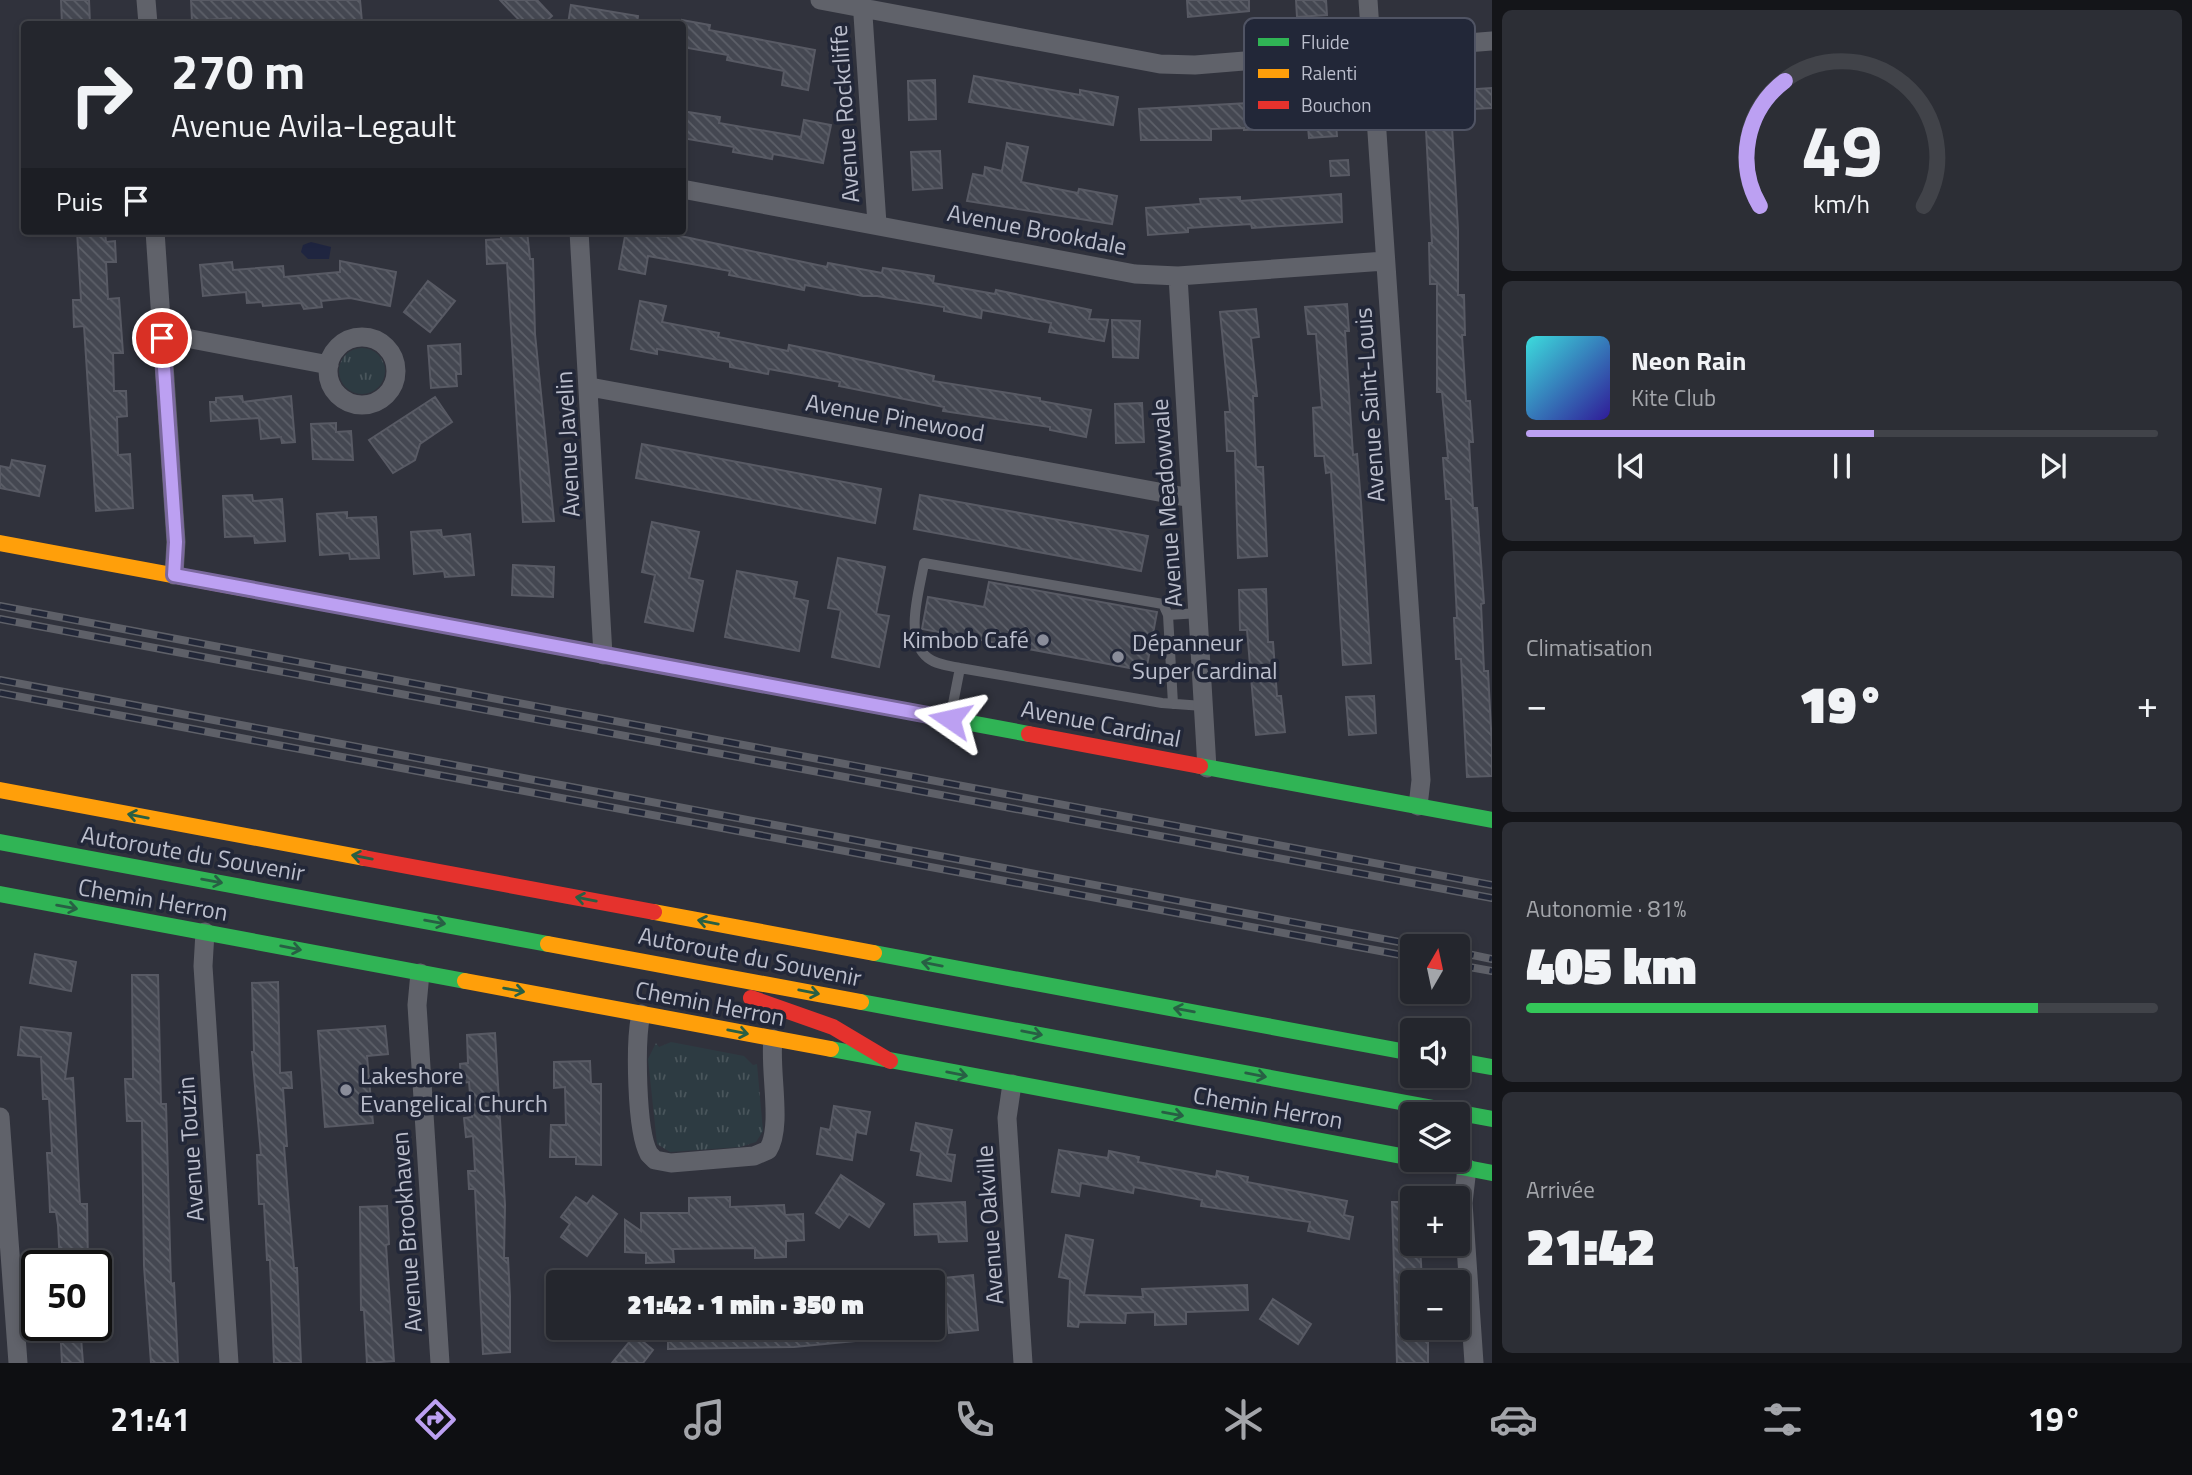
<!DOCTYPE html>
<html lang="fr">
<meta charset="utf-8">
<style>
body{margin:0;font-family:"Titillium Web",sans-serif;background:#2c2e35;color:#f1f3f6;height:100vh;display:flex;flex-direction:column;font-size:26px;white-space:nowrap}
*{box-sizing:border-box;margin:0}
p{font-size:23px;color:#a3a5aa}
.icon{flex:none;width:38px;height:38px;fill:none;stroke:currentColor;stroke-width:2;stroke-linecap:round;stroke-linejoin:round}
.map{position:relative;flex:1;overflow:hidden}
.panel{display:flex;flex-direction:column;gap:10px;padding:10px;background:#141519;width:700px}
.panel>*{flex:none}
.guide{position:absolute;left:21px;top:21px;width:665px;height:214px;border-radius:7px;box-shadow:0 4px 10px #0003,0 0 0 2px #414349;background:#24262d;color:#f1f3f6;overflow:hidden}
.needle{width:46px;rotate:9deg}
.fabs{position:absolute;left:1400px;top:934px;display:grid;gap:14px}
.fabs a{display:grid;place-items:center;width:70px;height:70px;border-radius:7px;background:#24262d;box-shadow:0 4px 10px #0003,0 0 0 2px #414349;font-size:35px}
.speed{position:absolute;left:21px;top:1250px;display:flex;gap:14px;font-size:35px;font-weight:700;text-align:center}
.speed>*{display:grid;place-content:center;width:91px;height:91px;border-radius:50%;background:#24262d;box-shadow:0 4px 10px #0003,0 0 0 2px #414349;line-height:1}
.speed .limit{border:4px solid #111;border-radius:10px;background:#fff;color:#111}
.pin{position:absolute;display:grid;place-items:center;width:60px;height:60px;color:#fff;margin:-30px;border:4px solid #fff;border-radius:50%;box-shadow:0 2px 7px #0007}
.me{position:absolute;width:77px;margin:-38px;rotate:281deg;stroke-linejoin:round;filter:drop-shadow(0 0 5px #0008)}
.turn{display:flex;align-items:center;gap:24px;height:147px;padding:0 35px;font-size:32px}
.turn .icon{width:91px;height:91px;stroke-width:2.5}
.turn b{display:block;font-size:49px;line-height:60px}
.then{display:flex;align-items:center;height:66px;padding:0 35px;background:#0003;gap:14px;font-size:26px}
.big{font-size:52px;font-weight:800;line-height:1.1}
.panel .tile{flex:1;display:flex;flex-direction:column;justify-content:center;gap:10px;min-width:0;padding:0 24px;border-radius:10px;background:#2c2e35}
.panel .dial{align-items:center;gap:0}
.dial svg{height:182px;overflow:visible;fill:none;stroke:#414349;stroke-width:7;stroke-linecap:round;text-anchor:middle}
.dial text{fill:#f1f3f6;stroke:none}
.song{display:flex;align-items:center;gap:21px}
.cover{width:84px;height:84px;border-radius:10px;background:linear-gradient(135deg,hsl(180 70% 55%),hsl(250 70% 35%))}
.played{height:7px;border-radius:4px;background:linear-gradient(90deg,#bca0f2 55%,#414349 55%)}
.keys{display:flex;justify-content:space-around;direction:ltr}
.heat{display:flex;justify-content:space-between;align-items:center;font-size:38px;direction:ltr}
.charge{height:10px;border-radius:5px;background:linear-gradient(90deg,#34c759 81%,#414349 0)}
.trip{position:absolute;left:546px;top:1270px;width:399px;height:70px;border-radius:7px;background:#24262d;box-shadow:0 4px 10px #0003,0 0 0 2px #414349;font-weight:800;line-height:70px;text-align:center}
.tab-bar{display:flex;height:112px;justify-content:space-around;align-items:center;background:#0e0f12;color:#a3a5aa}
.tab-bar .icon{width:49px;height:49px}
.tab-bar .active{color:#bca0f2}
.tab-bar b{font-size:32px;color:#f1f3f6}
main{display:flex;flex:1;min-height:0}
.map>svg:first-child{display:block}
.grass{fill:url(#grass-tufts)}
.water{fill:#1f2540}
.building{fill:url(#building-back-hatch);stroke:#585a64;stroke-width:2}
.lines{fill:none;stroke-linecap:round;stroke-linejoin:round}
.lane{stroke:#60626a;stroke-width:10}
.street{stroke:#60626a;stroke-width:19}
.fast{stroke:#30b455;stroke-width:16}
.slow{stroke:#ff9f0a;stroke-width:16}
.jam{stroke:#e5322d;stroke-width:16}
.rail-casing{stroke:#5e6068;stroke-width:8}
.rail{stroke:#222738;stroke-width:5;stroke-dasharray:16;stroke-linecap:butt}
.oneway{stroke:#285f44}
.route-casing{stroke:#7a689d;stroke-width:18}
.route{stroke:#bca0f2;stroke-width:12}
.poi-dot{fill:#8a8d9a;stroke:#222738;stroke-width:2.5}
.labels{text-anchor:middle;stroke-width:7;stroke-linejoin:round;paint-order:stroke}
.street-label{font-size:24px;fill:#bbbecc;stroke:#222738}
.poi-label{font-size:24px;fill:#bbbecc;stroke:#222738;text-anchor:start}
.key{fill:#222738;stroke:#505464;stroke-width:2}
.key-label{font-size:19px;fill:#bbbecc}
</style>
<main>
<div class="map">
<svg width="1492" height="1363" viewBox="0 0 1492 1363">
<defs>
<pattern id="grass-tufts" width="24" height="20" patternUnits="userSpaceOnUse" patternTransform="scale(1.75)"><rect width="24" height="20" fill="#2d3b42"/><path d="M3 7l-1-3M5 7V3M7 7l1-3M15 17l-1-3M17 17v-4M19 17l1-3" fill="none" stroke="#4a565c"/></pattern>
<pattern id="building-back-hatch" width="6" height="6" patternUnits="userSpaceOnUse" patternTransform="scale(1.75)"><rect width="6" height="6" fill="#444751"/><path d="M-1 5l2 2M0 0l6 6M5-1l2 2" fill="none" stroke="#5d6069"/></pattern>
</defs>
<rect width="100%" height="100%" fill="#30323c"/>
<path class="grass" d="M339 371a23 23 0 1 1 46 0a23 23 0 1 1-46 0Z
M671 1042 744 1056 753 1065 757 1064 763 1131 756 1142 740 1147 670 1152 657 1144 648 1059 656 1043 659 1047Z"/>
<path class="water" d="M311 242 331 247 329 259H308L301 252 303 245Z"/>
<path class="building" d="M61 0H89L90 24H62Z
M191 0H360L362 22 231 24V18L192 21Z
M500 0H537L552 16 543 24H523Z
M1187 0H1249V11L1188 17Z
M1296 0H1326L1327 15 1297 17Z
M571 5 638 16 637 24H568Z
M682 20 710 25 709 30 815 50 808 90 782 85 784 71 727 60 728 55 682 47Z
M974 76 1080 95V90L1118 97 1113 125 969 102Z
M935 80 936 119 909 120 908 81Z
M1460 82 1461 90 1492 88V108L1451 110 1458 229V295H1464L1465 335H1462L1466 401H1470L1473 442H1469L1473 508H1477L1484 603 1481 604 1484 671H1488L1492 748V776L1467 777 1461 659H1456L1454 618H1457L1451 499H1446L1443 458H1448L1442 392H1437V284H1430L1429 243H1432L1425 111H1421L1419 85Z
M1333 89 1337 136 1309 138 1308 127 1244 130V128L1211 129V140H1141L1139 109 1306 100 1305 92Z
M682 111 720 117 719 123 801 137 804 120 831 125 823 163 773 154 772 159 733 152 734 147 682 138Z
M1007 143 1028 147 1021 182 1078 193 1079 189 1117 196 1112 224 967 201 973 174 984 176 985 167 1002 171Z
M940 151 942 188 913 190 911 152Z
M1348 160 1349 175 1331 176 1330 161Z
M1341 194 1342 222 1252 228 1251 224 1188 228V232L1148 235 1146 208 1201 204 1200 199 1240 197V201Z
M77 231H105L106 242 115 241 116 262H106L108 299 119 298 123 353H113L114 391H126L127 416 117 417 118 455 130 454 133 508 96 511 84 326 74 327 73 300H81Z
M501 231H527L530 259H533L535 334 554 521 523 522 507 263 487 264 486 240 501 239Z
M626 231 665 237 666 233 827 267 828 263 882 273 883 268 934 276 933 283 995 294 996 290 1091 310 1089 319 1108 320 1104 341 1049 332 1051 323 982 310 981 318 944 311V307L877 296H863L805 285 804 290 729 275 730 271 648 256 645 274 619 269Z
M340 261 396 272 390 306 350 298 321 301 322 307 304 309 301 303 263 306 262 302 247 303 246 292 203 296 200 265 232 262 233 270 283 266 284 277 340 272Z
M428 281 455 301 430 332 404 312Z
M640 301 666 306 662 322 719 333 718 337 788 351 789 345 829 353 934 376 933 381 1040 398V401L1091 410 1086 437 1050 430V427L943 411 944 407 839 386 840 382 769 369 768 374 730 367V362L657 349V354L631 349Z
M1347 304 1349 331H1345L1353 455 1357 454 1361 502 1371 663 1343 665 1331 472 1326 473 1324 456H1315L1313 408 1322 407 1316 334H1308L1305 307Z
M1256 309 1259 337 1251 338 1257 396H1253L1256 467H1263L1267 556 1238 558 1235 451H1227L1225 412H1230L1220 312Z
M1112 320 1140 321 1138 358 1113 357Z
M460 344 461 374H456L457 386 431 388 428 346Z
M242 396 243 402 291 396 295 442 282 443 281 437 261 439 259 418 211 421 210 402H216V398Z
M435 397 452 422 420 444 415 460 393 473 369 440Z
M1142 403 1144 442 1116 443 1115 404Z
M336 423V432L351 431 353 460 313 459 311 424Z
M642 444 881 489 875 523 636 478Z
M12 460 45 466 39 496 0 488V466L10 468Z
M252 495 253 501 282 499 285 541 255 543 254 536 225 537 223 496Z
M920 495 1148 536 1141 571 914 529Z
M347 512V518L376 517 379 558 350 559 349 553 320 555 317 514Z
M652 522 699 532 689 578 703 581 693 631 645 622 655 575 642 572Z
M441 530 442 537 470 534 474 575 445 577 444 571 414 574 411 532Z
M838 558 885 567 876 614 889 616 879 667 832 657 841 610 828 608Z
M513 565 554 567 553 597 512 595Z
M737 571 797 582 794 598 808 601 799 651 725 637Z
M989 582 1157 612 1146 671 922 629 928 597 984 607Z
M1266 589 1268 642H1273L1277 696H1281L1285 732 1256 735 1247 630H1240L1239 590Z
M1374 696 1376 733 1349 735 1346 697Z
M35 954 76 962 71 991 30 983Z
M132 975H158L161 1104H166L171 1284 174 1283 178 1363H151L144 1266 142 1121H127L125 1079H133Z
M278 982 280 1073 291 1072 292 1088H283L287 1146H284L294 1268H297L301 1363H274L270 1260H267L264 1204H259L257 1155H261L252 1052H254L252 983Z
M385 1026 388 1054 367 1056 373 1123 325 1127 318 1031Z
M21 1027 71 1033 65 1079 73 1078 80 1204H87L88 1265H60L58 1225 56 1212H50L49 1187 47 1153H52L49 1099H43L41 1057 18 1055Z
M495 1033 505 1205 504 1258H508L510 1296V1352L483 1354 475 1189H469L468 1171H475L473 1136 466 1137 464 1118 472 1117 469 1082 461 1083 460 1064 468 1063 467 1035Z
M590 1061 591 1084H601V1165L576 1164V1157H550L551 1125H566L565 1087 554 1088V1062Z
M834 1106 870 1112 866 1134 856 1132 852 1160 817 1154 821 1128 830 1130Z
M916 1123 952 1130 947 1154 955 1155 951 1181 917 1175 921 1152 911 1150Z
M1059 1150 1108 1158 1109 1151 1139 1157 1138 1162 1216 1177 1217 1171 1248 1177 1247 1182 1347 1201 1344 1215 1353 1217 1349 1239 1308 1231 1310 1222 1201 1206 1202 1200 1134 1187 1133 1193 1081 1183 1079 1196 1052 1192Z
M841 1175 884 1204 869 1227 849 1214 839 1228 816 1213Z
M593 1196 617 1214 587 1256 561 1237 570 1224 561 1217 576 1197 587 1204Z
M730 1197V1207L784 1205 785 1215 803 1214 804 1240 786 1241V1257L755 1258V1248L673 1249 674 1262 646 1263V1253L625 1252V1220L641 1231V1213H689V1198Z
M965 1202 967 1241 939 1242 938 1234 915 1235 914 1204Z
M1392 1202H1412V1244H1420L1422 1282H1412V1328H1428V1363H1397Z
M387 1206 389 1244 386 1245 394 1361 367 1363 364 1310H361L360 1207Z
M1066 1235 1093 1240 1084 1295 1143 1297 1142 1289 1247 1285 1248 1310 1186 1312V1324L1155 1325V1312L1126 1313 1125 1323 1079 1322 1078 1327 1068 1326 1070 1279 1059 1277Z
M973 1275 978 1330 949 1333 944 1278Z
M1273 1299 1311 1324 1298 1344 1260 1319Z
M60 1325H80L83 1363H62Z
M668 1328H865V1340L794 1347 668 1349Z
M635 1335 653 1350 643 1363H612Z"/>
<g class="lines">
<path class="lane" d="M960 668C950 666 937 665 928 658 903 639 920 589 924 563L1163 604 1168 615
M1173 704 1168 615 1199 613
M950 719 960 668 1162 703 1203 706"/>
<path class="street" d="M146 0 148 24
M820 0 1160 64 1195 65 1492 41
M862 0 877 224
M1368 0 1421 780 1418 806
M682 189 1135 274 1178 276 1385 261
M155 231 176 542 174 575
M579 231 603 655
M1178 276 1207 768
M328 371a34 34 0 1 1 68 0a34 34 0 1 1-68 0Z
M162 338H186L329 365
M590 387 1191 498
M205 932 203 966 229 1363
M420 973 417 1005 440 1363
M641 1014C635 1041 636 1131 649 1154L655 1160 671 1163 754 1156 768 1150C783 1127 769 1070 773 1039
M1012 1084 1007 1118 1023 1363
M0 1117 18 1363
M1467 1168 1463 1203 1474 1363"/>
<path class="fast" d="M334 605 1029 734
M1200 766 1492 820
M0 842 548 944
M0 894 465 981
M874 953 1412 1053
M861 1002 1492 1119
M831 1049 1412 1158
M1458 1061 1492 1067
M1425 1160 1492 1173"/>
<path class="slow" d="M0 543 334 605
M0 790 364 858
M654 912 874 953
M548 944 861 1002
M465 981 831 1049"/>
<path class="jam" d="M1029 734 1200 766
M364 858 654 912
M751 998 833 1027 890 1061"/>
<defs>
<path id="rail" d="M0 606 1492 885
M0 619 1492 898
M0 680 1426 947
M0 693 1412 957
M1458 952 1492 959
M1458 965 1492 971"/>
</defs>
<use href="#rail" class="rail-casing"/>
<use href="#rail" class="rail"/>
</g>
<defs><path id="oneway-shaft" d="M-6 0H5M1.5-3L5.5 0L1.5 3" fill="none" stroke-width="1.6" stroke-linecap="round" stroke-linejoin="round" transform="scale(1.75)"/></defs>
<g class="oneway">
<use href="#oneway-shaft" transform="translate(138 816) rotate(-169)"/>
<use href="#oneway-shaft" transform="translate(362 857) rotate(-169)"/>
<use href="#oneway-shaft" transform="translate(212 881) rotate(10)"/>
<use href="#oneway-shaft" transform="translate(586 899) rotate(-169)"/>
<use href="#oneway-shaft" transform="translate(67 907) rotate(10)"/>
<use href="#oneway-shaft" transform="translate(435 922) rotate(10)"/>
<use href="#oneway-shaft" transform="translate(708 922) rotate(-169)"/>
<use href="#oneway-shaft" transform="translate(291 948) rotate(11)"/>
<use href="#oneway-shaft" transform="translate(932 964) rotate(-169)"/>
<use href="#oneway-shaft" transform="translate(514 990) rotate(10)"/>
<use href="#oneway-shaft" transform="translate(809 992) rotate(11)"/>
<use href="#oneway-shaft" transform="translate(1184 1010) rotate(-170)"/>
<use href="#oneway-shaft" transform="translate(738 1032) rotate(11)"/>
<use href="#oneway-shaft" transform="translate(1032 1033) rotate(11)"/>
<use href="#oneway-shaft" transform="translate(957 1074) rotate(11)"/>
<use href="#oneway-shaft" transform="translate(1256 1075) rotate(11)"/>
<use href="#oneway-shaft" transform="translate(1173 1114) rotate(10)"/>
</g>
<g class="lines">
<defs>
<path id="route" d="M162 338 176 542 174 575 950 719"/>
</defs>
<use href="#route" class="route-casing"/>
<use href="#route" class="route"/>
</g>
<g class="poi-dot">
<circle cx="1043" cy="640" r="7"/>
<circle cx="1118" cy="657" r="7"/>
<circle cx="346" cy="1090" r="7"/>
</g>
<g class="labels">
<g class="street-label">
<text transform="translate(845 114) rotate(-94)" y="8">Avenue Rockcliffe</text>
<text transform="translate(1037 230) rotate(11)" y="8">Avenue Brookdale</text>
<text transform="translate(1370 405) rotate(-94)" y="8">Avenue Saint-Louis</text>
<text transform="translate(895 418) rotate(10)" y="8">Avenue Pinewood</text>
<text transform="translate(568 444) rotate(-93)" y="8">Avenue Javelin</text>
<text transform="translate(1167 503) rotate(-94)" y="8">Avenue Meadowvale</text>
<text transform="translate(1101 724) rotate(11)" y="8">Avenue Cardinal</text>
<text transform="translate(193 854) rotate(10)" y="8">Autoroute du Souvenir</text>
<text transform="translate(153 900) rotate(10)" y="8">Chemin Herron</text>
<text transform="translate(750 957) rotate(11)" y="8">Autoroute du Souvenir</text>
<text transform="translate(710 1004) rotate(11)" y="8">Chemin Herron</text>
<text transform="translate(1268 1108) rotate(10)" y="8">Chemin Herron</text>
<text transform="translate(191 1149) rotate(-94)" y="8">Avenue Touzin</text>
<text transform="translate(990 1225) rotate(-94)" y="8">Avenue Oakville</text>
<text transform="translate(407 1232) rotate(-94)" y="8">Avenue Brookhaven</text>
</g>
<g class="poi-label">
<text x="1029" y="648" text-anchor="end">Kimbob Café</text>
<text x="1132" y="651">Dépanneur<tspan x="1132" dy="28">Super Cardinal</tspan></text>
<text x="360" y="1084">Lakeshore<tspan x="360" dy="28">Evangelical Church</tspan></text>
</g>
</g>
<rect x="1244" y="18" width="231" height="112" rx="10" class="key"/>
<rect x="1258" y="38" width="31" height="8" fill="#30b455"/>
<rect x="1258" y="69" width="31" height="9" fill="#ff9f0a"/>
<rect x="1258" y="101" width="31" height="8" fill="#e5322d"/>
<g class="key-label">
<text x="1301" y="49">Fluide</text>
<text x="1301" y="80">Ralenti</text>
<text x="1301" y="112">Bouchon</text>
</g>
</svg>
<div class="fabs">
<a><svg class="needle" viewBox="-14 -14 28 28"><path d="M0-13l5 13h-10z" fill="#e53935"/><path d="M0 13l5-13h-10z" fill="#a3a5aa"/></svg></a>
<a><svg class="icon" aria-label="sound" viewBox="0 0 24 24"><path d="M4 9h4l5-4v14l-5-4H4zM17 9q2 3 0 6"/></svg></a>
<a><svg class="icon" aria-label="layers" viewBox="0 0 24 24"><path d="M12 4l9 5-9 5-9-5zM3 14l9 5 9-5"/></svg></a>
<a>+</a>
<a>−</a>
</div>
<div class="speed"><div class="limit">50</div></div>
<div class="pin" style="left:162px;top:338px;background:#d93025"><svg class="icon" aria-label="arrive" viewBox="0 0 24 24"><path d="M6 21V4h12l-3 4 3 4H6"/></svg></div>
<svg class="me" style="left:950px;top:719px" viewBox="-20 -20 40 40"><path d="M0-17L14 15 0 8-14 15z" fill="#bca0f2" stroke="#fff" stroke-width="4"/></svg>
<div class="trip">21:42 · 1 min · 350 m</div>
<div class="guide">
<div class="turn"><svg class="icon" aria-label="right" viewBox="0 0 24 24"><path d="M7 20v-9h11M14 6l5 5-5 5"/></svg><div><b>270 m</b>Avenue Avila-Legault</div></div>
<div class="then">Puis<svg class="icon" aria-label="arrive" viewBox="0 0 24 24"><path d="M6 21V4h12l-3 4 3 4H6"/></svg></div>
</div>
</div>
<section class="panel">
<div class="tile dial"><svg viewBox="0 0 100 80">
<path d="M14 69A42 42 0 1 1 86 69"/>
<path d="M14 69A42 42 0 0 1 25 14" stroke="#bca0f2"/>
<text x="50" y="56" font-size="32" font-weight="700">49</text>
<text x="50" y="72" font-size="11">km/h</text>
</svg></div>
<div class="tile">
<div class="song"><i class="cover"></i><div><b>Neon Rain</b><p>Kite Club</p></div></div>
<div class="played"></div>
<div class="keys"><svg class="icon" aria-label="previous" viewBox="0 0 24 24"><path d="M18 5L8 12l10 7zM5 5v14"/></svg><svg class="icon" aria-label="pause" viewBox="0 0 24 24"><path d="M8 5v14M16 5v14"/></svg><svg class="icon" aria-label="next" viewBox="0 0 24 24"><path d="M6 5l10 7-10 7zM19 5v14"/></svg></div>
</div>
<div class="tile"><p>Climatisation</p>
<div class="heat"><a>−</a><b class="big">19°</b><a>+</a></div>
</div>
<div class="tile"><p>Autonomie · 81%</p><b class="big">405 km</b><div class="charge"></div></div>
<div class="tile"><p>Arrivée</p><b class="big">21:42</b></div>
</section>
</main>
<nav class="tab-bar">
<b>21:41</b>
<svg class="icon active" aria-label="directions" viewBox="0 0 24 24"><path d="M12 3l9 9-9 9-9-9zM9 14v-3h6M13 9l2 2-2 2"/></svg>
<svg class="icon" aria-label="music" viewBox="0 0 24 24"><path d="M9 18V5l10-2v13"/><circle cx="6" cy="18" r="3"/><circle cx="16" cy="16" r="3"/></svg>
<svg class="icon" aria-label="phone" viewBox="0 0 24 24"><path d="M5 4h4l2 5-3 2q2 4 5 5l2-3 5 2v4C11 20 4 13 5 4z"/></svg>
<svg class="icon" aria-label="climate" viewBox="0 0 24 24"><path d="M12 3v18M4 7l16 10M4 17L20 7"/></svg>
<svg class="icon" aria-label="car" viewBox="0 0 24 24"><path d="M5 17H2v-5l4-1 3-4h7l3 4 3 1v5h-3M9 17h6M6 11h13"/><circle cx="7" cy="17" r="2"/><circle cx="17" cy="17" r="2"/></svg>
<svg class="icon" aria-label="filters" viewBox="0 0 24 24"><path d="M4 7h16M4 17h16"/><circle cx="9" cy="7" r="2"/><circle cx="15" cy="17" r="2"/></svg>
<b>19°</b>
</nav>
